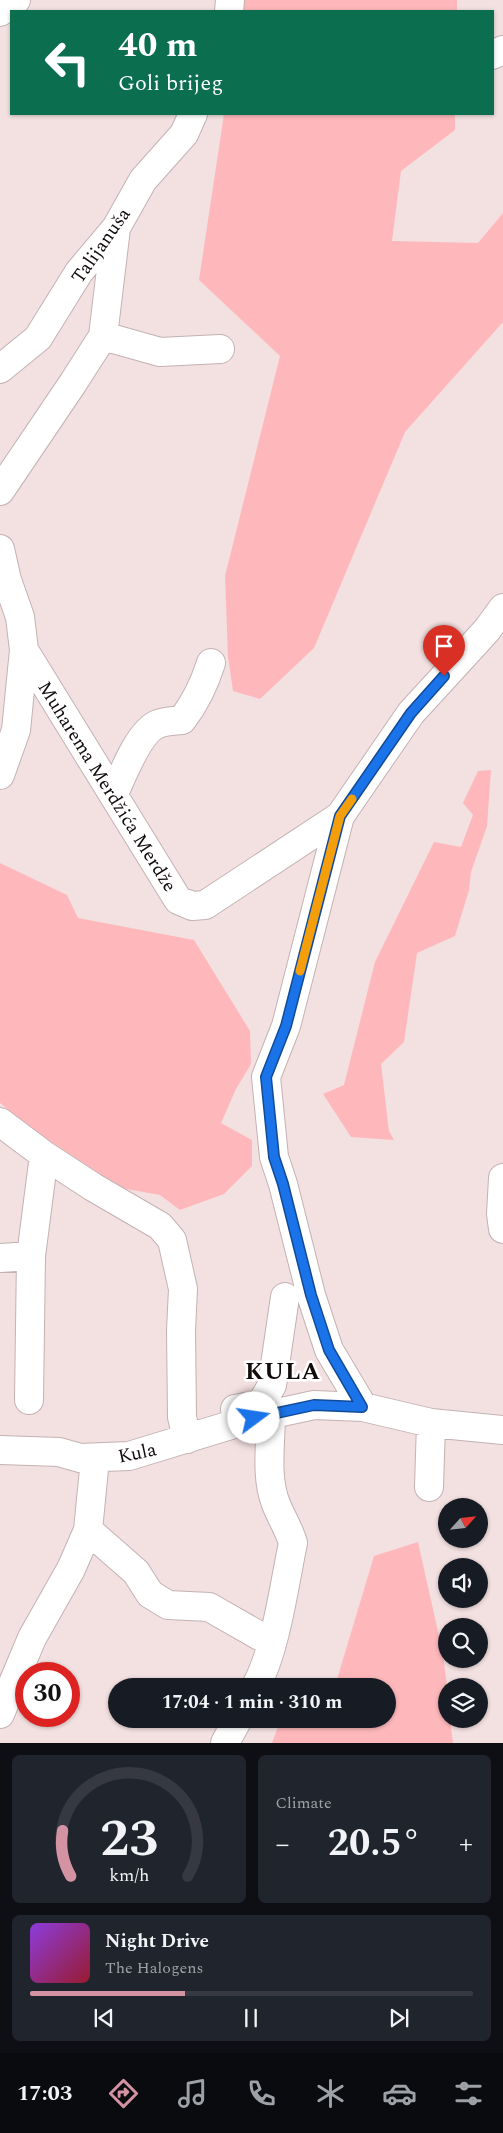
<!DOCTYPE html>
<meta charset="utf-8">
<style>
body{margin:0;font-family:Spectral,serif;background:#20242c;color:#f1f3f6;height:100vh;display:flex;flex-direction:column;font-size:19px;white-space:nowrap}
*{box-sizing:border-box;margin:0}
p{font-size:16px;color:#9ea1a6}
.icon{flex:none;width:28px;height:28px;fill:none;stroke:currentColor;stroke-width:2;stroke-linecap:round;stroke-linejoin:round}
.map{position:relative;height:1743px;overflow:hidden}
.panel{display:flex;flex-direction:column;gap:12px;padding:12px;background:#0d0f14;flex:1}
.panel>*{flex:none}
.hud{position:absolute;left:10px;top:10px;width:484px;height:105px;border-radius:0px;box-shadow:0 1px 4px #0004;background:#0b6e4f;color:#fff;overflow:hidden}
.needle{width:32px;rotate:63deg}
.fabs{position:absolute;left:438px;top:1498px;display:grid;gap:10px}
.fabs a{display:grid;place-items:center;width:50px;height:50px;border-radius:50%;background:#171b24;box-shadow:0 1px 4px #0004;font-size:25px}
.speed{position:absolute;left:15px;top:1662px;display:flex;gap:10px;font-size:25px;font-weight:700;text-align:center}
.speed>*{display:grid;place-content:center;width:65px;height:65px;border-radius:50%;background:#171b24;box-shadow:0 1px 4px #0004;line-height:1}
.speed .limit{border:8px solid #d22;background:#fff;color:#111}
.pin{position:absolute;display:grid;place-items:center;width:42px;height:42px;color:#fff;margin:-51px -21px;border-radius:50% 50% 50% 0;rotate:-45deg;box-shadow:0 0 5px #0007}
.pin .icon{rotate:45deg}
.me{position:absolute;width:55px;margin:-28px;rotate:76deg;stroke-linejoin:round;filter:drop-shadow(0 0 4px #0008)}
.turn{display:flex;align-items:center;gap:18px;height:105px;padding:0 25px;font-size:22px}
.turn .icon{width:65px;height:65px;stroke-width:2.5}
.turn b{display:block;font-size:35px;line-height:42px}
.big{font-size:38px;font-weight:700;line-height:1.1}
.panel .tile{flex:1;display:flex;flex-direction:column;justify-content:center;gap:8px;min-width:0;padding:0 18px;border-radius:8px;background:#20242c}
.panel .dial{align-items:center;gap:0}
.dial svg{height:130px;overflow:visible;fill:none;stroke:#363941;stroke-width:7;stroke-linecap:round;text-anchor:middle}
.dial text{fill:#f1f3f6;stroke:none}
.song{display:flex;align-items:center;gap:15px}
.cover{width:60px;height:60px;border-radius:8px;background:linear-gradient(135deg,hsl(270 70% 55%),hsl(350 70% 35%))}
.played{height:5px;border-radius:2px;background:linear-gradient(90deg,#d493a3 35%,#363941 35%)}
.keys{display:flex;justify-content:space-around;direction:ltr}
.heat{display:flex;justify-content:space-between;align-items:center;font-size:28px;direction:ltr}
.panel .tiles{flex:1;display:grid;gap:12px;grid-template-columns:1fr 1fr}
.tile:last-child{grid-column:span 2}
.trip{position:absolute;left:108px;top:1678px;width:288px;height:50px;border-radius:25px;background:#171b24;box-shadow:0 1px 4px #0004;font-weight:700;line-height:50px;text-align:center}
.tab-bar{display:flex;height:80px;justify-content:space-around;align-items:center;background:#090b0e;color:#9ea1a6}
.tab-bar .icon{width:35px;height:35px}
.tab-bar .active{color:#d493a3}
.tab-bar b{font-size:22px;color:#f1f3f6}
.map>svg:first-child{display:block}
.green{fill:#feb8bb}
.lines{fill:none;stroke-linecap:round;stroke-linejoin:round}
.minor-casing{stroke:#c4b2b2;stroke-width:30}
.minor{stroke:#fff;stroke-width:28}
.route-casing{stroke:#114b97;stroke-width:12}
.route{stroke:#1a73e8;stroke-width:9}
.slow{stroke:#f59e0b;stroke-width:9}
.labels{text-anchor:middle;stroke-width:5;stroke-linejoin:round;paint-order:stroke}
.street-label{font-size:19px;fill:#110b0b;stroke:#fff}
.district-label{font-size:24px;font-weight:bold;letter-spacing:1px;fill:#110b0b;stroke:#fff}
</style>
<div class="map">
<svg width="503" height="1743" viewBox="0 0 503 1743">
<rect width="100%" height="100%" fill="#f3e0e0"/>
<path class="green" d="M241 0H457V11H239Z
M224 114H455V130L401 171 392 241 478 243 503 213V322L405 432 314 648 260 699 233 691 228 657 225 576 280 356 199 280Z
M491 770 487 826 471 872 469 890 455 936 417 953 404 1042 381 1064 389 1131 394 1140 351 1137 323 1094 344 1085 375 962 434 842 461 847 473 815 463 803 478 771Z
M0 863 67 895 78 918 194 940 250 1031 251 1064 236 1089 221 1123 252 1140V1166L224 1194 180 1210 160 1195 121 1188 32 1129 0 1103Z
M418 1542 443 1654 447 1686 446 1719H450L453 1743H272L281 1719H386V1686H335L374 1556Z"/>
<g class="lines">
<defs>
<path id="minor" d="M229 11 230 0
M0 12 16 0
M492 55 503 50
M103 336 160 352 220 349
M0 369 38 338 79 272 116 228 143 180 184 134 193 114
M0 491 73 383 103 336 116 228
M0 549 7 580 20 617 24 650 178 900 192 906 205 905 340 816
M0 775 16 730 24 650
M114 794C122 776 139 731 158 724 165 721 174 721 182 720 196 702 204 685 211 663
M0 1122 44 1155 93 1187 160 1226 172 1240 183 1289 181 1330 182 1417 187 1439
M503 1178 501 1214 503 1229
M0 1258 31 1256 44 1155
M29 1400 31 1256
M363 1407 329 1350 311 1295 283 1184 274 1157 266 1077 286 1026 340 816 411 713 487 630 503 608
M235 1409 261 1404 272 1385 285 1297
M0 1450 59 1452 80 1458 129 1456 254 1418 314 1405 363 1407 431 1423 503 1430
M429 1487 431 1423
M88 1530 136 1572 150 1594 168 1605 209 1607 272 1643
M256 1686C276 1649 284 1586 293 1543 289 1529 281 1517 276 1504 265 1477 271 1442 271 1413
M0 1714 32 1638 71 1569 88 1530 95 1459
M225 1743 238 1719"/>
</defs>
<use href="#minor" class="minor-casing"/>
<use href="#minor" class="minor"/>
</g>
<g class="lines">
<defs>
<path id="route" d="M254 1418 314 1405 362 1407 329 1350 311 1295 283 1184 274 1157 266 1077 286 1026 340 816 411 713 444 676"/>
</defs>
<use href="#route" class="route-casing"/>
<use href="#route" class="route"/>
<path class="slow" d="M300 971 340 816 352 799"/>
</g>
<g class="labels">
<g class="street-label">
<text transform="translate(100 245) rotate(-55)" y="7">Talijanuša</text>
<text transform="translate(108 786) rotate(58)" y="7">Muharema Merdžića Merdže</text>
<text transform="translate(137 1452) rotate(-12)" y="7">Kula</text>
</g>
<g class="district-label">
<text x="283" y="1379">KULA</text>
</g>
</g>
</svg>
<div class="fabs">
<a><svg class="needle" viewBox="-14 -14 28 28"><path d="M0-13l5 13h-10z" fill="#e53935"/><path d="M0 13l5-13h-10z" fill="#9ea1a6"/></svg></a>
<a><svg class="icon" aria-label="sound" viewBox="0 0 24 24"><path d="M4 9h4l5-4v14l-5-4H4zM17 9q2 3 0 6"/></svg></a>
<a><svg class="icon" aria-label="search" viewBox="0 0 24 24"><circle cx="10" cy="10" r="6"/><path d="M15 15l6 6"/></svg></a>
<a><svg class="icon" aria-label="layers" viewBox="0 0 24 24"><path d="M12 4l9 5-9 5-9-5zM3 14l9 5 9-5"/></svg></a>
</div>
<div class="speed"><div class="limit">30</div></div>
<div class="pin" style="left:444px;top:676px;background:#d93025"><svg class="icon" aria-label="arrive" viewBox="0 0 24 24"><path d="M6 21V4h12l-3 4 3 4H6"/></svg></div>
<svg class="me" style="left:254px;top:1418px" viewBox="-20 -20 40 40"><circle r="19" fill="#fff"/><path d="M0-13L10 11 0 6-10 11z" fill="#1a73e8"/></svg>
<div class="trip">17:04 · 1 min · 310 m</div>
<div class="hud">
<div class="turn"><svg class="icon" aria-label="left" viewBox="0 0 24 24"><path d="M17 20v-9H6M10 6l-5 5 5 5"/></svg><div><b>40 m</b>Goli brijeg</div></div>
</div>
</div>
<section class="panel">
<div class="tiles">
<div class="tile dial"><svg viewBox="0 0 100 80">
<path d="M14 69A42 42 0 1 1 86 69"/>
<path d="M14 69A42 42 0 0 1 9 41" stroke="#d493a3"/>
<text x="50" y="56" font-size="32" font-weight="700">23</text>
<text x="50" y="72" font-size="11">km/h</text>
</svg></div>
<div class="tile"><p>Climate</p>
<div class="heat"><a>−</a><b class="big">20.5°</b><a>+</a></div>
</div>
<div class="tile">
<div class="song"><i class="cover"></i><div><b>Night Drive</b><p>The Halogens</p></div></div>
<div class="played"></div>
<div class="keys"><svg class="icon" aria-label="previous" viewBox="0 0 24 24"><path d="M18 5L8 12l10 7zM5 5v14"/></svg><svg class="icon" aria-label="pause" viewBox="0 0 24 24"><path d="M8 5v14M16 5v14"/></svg><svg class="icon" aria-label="next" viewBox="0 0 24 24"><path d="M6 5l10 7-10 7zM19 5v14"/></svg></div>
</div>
</div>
</section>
<nav class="tab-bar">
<b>17:03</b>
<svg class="icon active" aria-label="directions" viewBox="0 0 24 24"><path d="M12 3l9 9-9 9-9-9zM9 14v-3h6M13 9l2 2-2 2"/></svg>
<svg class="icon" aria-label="music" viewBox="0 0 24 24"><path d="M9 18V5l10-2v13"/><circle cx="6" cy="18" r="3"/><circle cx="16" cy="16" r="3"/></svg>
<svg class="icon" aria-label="phone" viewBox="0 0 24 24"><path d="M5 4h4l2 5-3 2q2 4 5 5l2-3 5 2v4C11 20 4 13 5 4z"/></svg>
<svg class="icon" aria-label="climate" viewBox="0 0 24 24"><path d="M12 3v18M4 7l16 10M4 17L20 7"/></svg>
<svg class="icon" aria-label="car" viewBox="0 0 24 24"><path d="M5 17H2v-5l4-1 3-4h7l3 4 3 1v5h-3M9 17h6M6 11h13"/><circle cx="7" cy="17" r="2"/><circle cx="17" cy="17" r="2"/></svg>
<svg class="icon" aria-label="filters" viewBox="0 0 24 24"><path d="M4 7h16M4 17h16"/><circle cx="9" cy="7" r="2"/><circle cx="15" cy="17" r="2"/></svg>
</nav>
